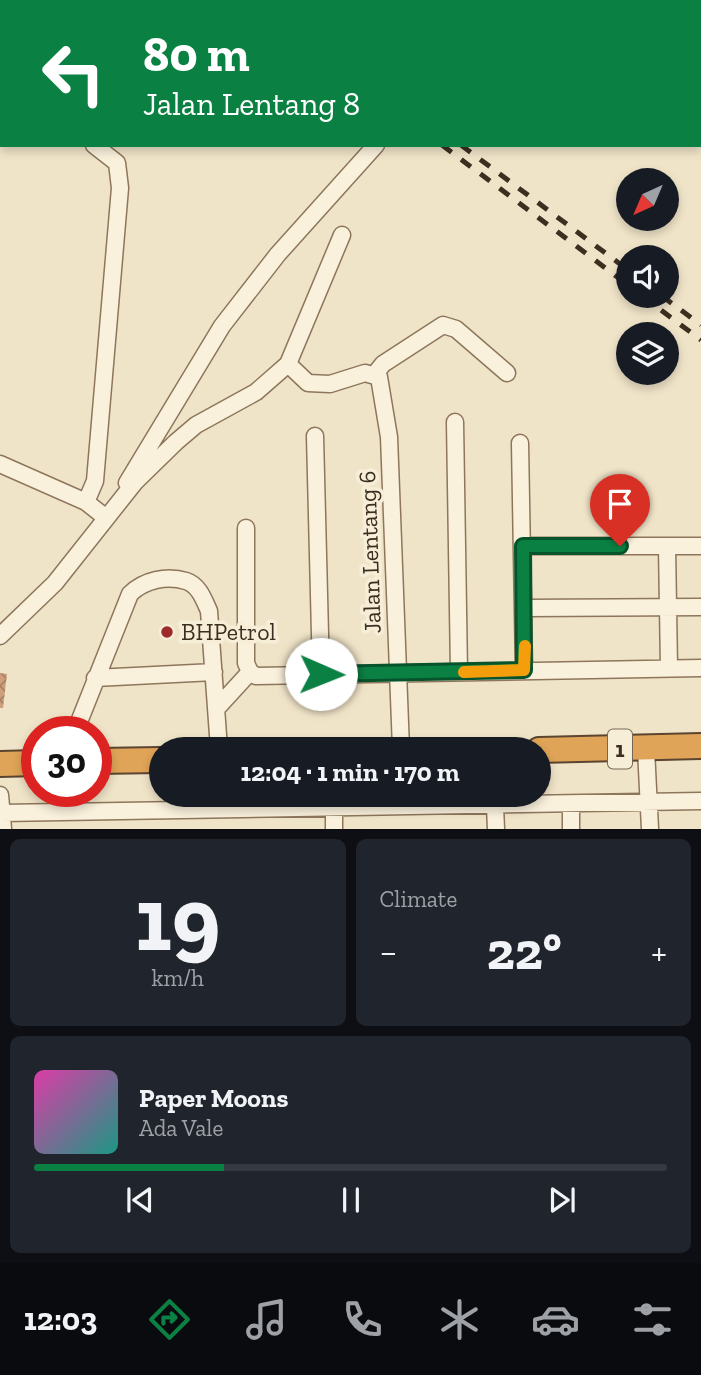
<!DOCTYPE html>
<meta charset="utf-8">
<style>
body{margin:0;font-family:"Zilla Slab",serif;background:#20242c;color:#f1f3f6;height:100vh;display:flex;flex-direction:column;font-size:26px;white-space:nowrap}
*{box-sizing:border-box;margin:0}
p{font-size:23px;color:#9ea1a6}
.icon{flex:none;width:38px;height:38px;fill:none;stroke:currentColor;stroke-width:2;stroke-linecap:round;stroke-linejoin:round}
.map{position:relative;height:829px;overflow:hidden}
.details{display:flex;flex-direction:column;gap:10px;padding:10px;background:#0d0f14;flex:1}
.details>*{flex:none}
.guide{position:absolute;left:0px;top:0px;width:702px;height:147px;box-shadow:0 4px 10px #0003;background:#0b8043;color:#fff;overflow:hidden}
.needle{width:46px;rotate:224deg}
.controls{position:absolute;left:616px;top:168px;display:grid;gap:14px}
.controls a{display:grid;place-items:center;width:63px;height:63px;border-radius:50%;background:#171b24;box-shadow:0 4px 10px #0003;font-size:35px}
.speed{position:absolute;left:21px;top:716px;display:flex;gap:14px;font-size:35px;font-weight:700;text-align:center}
.speed>*{display:grid;place-content:center;width:91px;height:91px;border-radius:50%;background:#171b24;box-shadow:0 4px 10px #0003;line-height:1}
.speed .limit{border:10px solid #d22;background:#fff;color:#111}
.pin{position:absolute;display:grid;place-items:center;width:60px;height:60px;color:#fff;margin:-72px -30px;border-radius:50% 50% 50% 0;rotate:-45deg;box-shadow:0 0 7px #0007}
.pin .icon{rotate:45deg}
.me{position:absolute;width:77px;margin:-38px;rotate:91deg;stroke-linejoin:round;filter:drop-shadow(0 0 5px #0008)}
.turn{display:flex;align-items:center;gap:24px;height:147px;padding:0 28px;font-size:32px}
.turn .icon{width:91px;height:91px;stroke-width:2.5}
.turn b{display:block;font-size:49px;line-height:60px}
.big{font-size:52px;font-weight:700;line-height:1.1}
.details .tile{flex:1;display:flex;flex-direction:column;justify-content:center;gap:10px;min-width:0;padding:0 24px;border-radius:10px;background:#20242c}
.details .dial{align-items:center;gap:0}
.dial b{font-size:91px;line-height:1}
.song{display:flex;align-items:center;gap:21px}
.cover{width:84px;height:84px;border-radius:10px;background:linear-gradient(135deg,hsl(320 70% 55%),hsl(170 70% 35%))}
.played{height:7px;border-radius:4px;background:linear-gradient(90deg,#0b8043 30%,#363941 30%)}
.keys{display:flex;justify-content:space-around;direction:ltr}
.heat{display:flex;justify-content:space-between;align-items:center;font-size:38px;direction:ltr}
.details .tiles{flex:1;display:grid;gap:10px;grid-template-columns:1fr 1fr}
.tile:last-child{grid-column:span 2}
.trip{position:absolute;left:149px;top:737px;width:402px;height:70px;border-radius:35px;background:#171b24;box-shadow:0 4px 10px #0003;font-weight:700;line-height:70px;text-align:center}
.dock{display:flex;height:112px;justify-content:space-around;align-items:center;background:#090b0e;color:#9ea1a6}
.dock .icon{width:49px;height:49px}
.dock .selected{color:#0b8043}
.dock b{font-size:32px;color:#f1f3f6}
.map>svg:first-child{display:block}
.building{fill:url(#building-cross-hatch)}
.lines{fill:none;stroke-linecap:round;stroke-linejoin:round}
.minor-casing{stroke:#8d765c;stroke-width:19}
.highway-casing{stroke:#5b4430;stroke-width:28}
.minor{stroke:#faf1dc;stroke-width:16}
.highway{stroke:#e0a458;stroke-width:24}
.rail{stroke:#3d2e20;stroke-width:5;stroke-dasharray:12 12;stroke-linecap:butt}
.route-casing{stroke:#07532c;stroke-width:18}
.route{stroke:#0b8043;stroke-width:12}
.slow{stroke:#f59e0b;stroke-width:12}
.poi-dot{fill:#9e2a2b;stroke:#f7eed8;stroke-width:2.5}
.labels{text-anchor:middle;stroke-width:7;stroke-linejoin:round;paint-order:stroke}
.shield{fill:#f7eed8;stroke:#756857;stroke-width:2}
.shield-label{font-size:23px;font-weight:bold;fill:#3d2e20}
.street-label{font-size:24px;fill:#3d2e20;stroke:#f7eed8}
.poi-label{font-size:24px;fill:#3d2e20;stroke:#f7eed8;text-anchor:start}
</style>
<div class="map">
<svg width="701" height="829" viewBox="0 0 701 829">
<defs>
<pattern id="building-cross-hatch" width="8" height="8" patternUnits="userSpaceOnUse" patternTransform="scale(1.75)"><rect width="8" height="8" fill="#cf9f7d"/><path d="M0 0l8 8M0 8l8-8" fill="none" stroke="#a98266"/></pattern>
</defs>
<rect width="100%" height="100%" fill="#f0e4c8"/>
<path class="building" d="M0 673 7 674 3 708H0Z"/>
<g class="lines">
<defs>
<path id="minor" d="M502 2 503 0
M691 2 694 0
M700 67H701
M0 91 2 92
M94 145 117 163 120 188 95 481 86 502 105 517
M288 364 308 383 330 384 365 373 379 377 389 437 401 749
M375 374 383 364 443 325 456 329 507 373
M455 422 459 672
M315 436 321 674
M520 443 524 670
M0 464 86 502
M127 483 222 326 278 254 376 145
M246 528V663L250 672
M523 546H701
M667 546 669 668
M525 608 701 607
M0 636 55 583 135 482 176 442 196 425 256 392 288 364 342 235
M95 678 214 672
M217 708 250 672 256 676 701 668
M75 732 130 594C144 580 167 575 186 581 199 585 204 600 209 611L219 749
M646 749 650 829
M334 794V829
M0 795 3 829
M571 805V829
M495 806 496 829
M2 813 701 801"/>
<path id="highway" d="M539 750 701 746
M96 761 161 760
M0 764 37 763"/>
</defs>
<use href="#minor" class="minor-casing"/>
<use href="#highway" class="highway-casing"/>
<use href="#minor" class="minor"/>
<use href="#highway" class="highway"/>
<path class="rail" d="M248 0 250 2
M267 0 269 2
M442 145 628 285
M461 145 628 270
M642 296 701 340
M662 296 701 325"/>
</g>
<g class="lines">
<defs>
<path id="route" d="M321 674 524 670 523 546H620"/>
</defs>
<use href="#route" class="route-casing"/>
<use href="#route" class="route"/>
<path class="slow" d="M464 672 524 670 525 646"/>
</g>
<circle class="poi-dot" cx="167" cy="632" r="7"/>
<g class="labels">
<rect class="shield" x="608" y="729.5" width="24" height="39" rx="5"/>
<g class="shield-label">
<text x="620" y="757">1</text>
</g>
<g class="street-label">
<text transform="translate(370 552) rotate(-92)" y="8">Jalan Lentang 6</text>
</g>
<g class="poi-label">
<text x="181" y="640">BHPetrol</text>
</g>
</g>
</svg>
<div class="controls">
<a><svg class="needle" viewBox="-14 -14 28 28"><path d="M0-13l5 13h-10z" fill="#e53935"/><path d="M0 13l5-13h-10z" fill="#9ea1a6"/></svg></a>
<a><svg class="icon" aria-label="sound" viewBox="0 0 24 24"><path d="M4 9h4l5-4v14l-5-4H4zM17 9q2 3 0 6"/></svg></a>
<a><svg class="icon" aria-label="layers" viewBox="0 0 24 24"><path d="M12 4l9 5-9 5-9-5zM3 14l9 5 9-5"/></svg></a>
</div>
<div class="speed"><div class="limit">30</div></div>
<div class="pin" style="left:620px;top:546px;background:#d93025"><svg class="icon" aria-label="arrive" viewBox="0 0 24 24"><path d="M6 21V4h12l-3 4 3 4H6"/></svg></div>
<svg class="me" style="left:321px;top:674px" viewBox="-20 -20 40 40"><circle r="19" fill="#fff"/><path d="M0-13L10 11 0 6-10 11z" fill="#0b8043"/></svg>
<div class="trip">12:04 · 1 min · 170 m</div>
<div class="guide">
<div class="turn"><svg class="icon" aria-label="left" viewBox="0 0 24 24"><path d="M17 20v-9H6M10 6l-5 5 5 5"/></svg><div><b>80 m</b>Jalan Lentang 8</div></div>
</div>
</div>
<section class="details">
<div class="tiles">
<div class="tile dial"><b>19</b><p>km/h</p></div>
<div class="tile"><p>Climate</p>
<div class="heat"><a>−</a><b class="big">22°</b><a>+</a></div>
</div>
<div class="tile">
<div class="song"><i class="cover"></i><div><b>Paper Moons</b><p>Ada Vale</p></div></div>
<div class="played"></div>
<div class="keys"><svg class="icon" aria-label="previous" viewBox="0 0 24 24"><path d="M18 5L8 12l10 7zM5 5v14"/></svg><svg class="icon" aria-label="pause" viewBox="0 0 24 24"><path d="M8 5v14M16 5v14"/></svg><svg class="icon" aria-label="next" viewBox="0 0 24 24"><path d="M6 5l10 7-10 7zM19 5v14"/></svg></div>
</div>
</div>
</section>
<nav class="dock">
<b>12:03</b>
<svg class="icon selected" aria-label="directions" viewBox="0 0 24 24"><path d="M12 3l9 9-9 9-9-9zM9 14v-3h6M13 9l2 2-2 2"/></svg>
<svg class="icon" aria-label="music" viewBox="0 0 24 24"><path d="M9 18V5l10-2v13"/><circle cx="6" cy="18" r="3"/><circle cx="16" cy="16" r="3"/></svg>
<svg class="icon" aria-label="phone" viewBox="0 0 24 24"><path d="M5 4h4l2 5-3 2q2 4 5 5l2-3 5 2v4C11 20 4 13 5 4z"/></svg>
<svg class="icon" aria-label="climate" viewBox="0 0 24 24"><path d="M12 3v18M4 7l16 10M4 17L20 7"/></svg>
<svg class="icon" aria-label="car" viewBox="0 0 24 24"><path d="M5 17H2v-5l4-1 3-4h7l3 4 3 1v5h-3M9 17h6M6 11h13"/><circle cx="7" cy="17" r="2"/><circle cx="17" cy="17" r="2"/></svg>
<svg class="icon" aria-label="filters" viewBox="0 0 24 24"><path d="M4 7h16M4 17h16"/><circle cx="9" cy="7" r="2"/><circle cx="15" cy="17" r="2"/></svg>
</nav>
